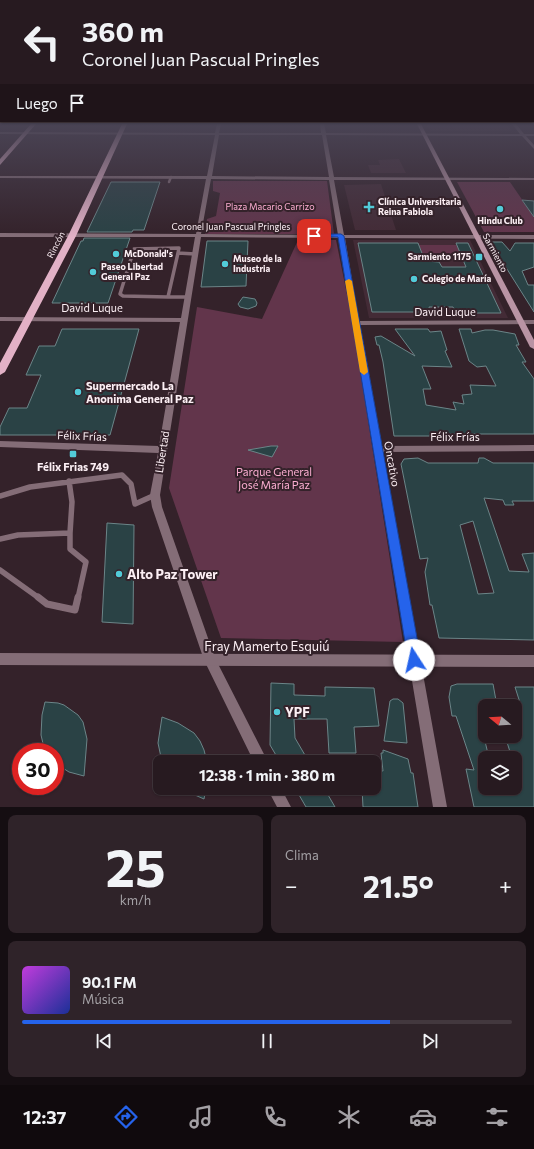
<!DOCTYPE html>
<html lang="es">
<meta charset="utf-8">
<style>
body{margin:0;font-family:Commissioner,sans-serif;background:#2f2329;color:#f1f3f6;height:100vh;display:flex;flex-direction:column;font-size:15px;white-space:nowrap}
*{box-sizing:border-box;margin:0}
p{font-size:13px;color:#a4a1a5}
.icon{flex:none;width:22px;height:22px;fill:none;stroke:currentColor;stroke-width:2;stroke-linecap:round;stroke-linejoin:round}
.map{position:relative;height:807px;overflow:hidden}
.side{display:flex;flex-direction:column;gap:8px;padding:8px;background:#150e12;flex:1}
.side>*{flex:none}
.banner{position:absolute;left:0px;top:0px;width:534px;height:122px;box-shadow:0 1px 3px #0004,0 0 0 1px #43383e;background:#271a20;color:#f1f3f6;overflow:hidden}
.needle{width:26px;rotate:288deg}
.tools{position:absolute;left:478px;top:699px;display:grid;gap:8px}
.tools a{display:grid;place-items:center;width:44px;height:44px;border-radius:8px;background:#271a20;box-shadow:0 1px 3px #0004,0 0 0 1px #43383e;font-size:20px}
.speed{position:absolute;left:12px;top:743px;display:flex;gap:8px;font-size:20px;font-weight:700;text-align:center}
.speed>*{display:grid;place-content:center;width:52px;height:52px;border-radius:50%;background:#271a20;box-shadow:0 1px 3px #0004,0 0 0 1px #43383e;line-height:1}
.speed .limit{border:6px solid #d22;background:#fff;color:#111}
.pin{position:absolute;display:grid;place-items:center;width:34px;height:34px;color:#fff;margin:-17px;border-radius:8px;box-shadow:0 2px 6px #0006}
.me{position:absolute;width:44px;margin:-22px;rotate:350deg;stroke-linejoin:round;filter:drop-shadow(0 0 3px #0008)}
.turn{display:flex;align-items:center;gap:14px;height:84px;padding:0 16px;font-size:18px}
.turn .icon{width:52px;height:52px;stroke-width:2.5}
.turn b{display:block;font-size:28px;line-height:34px}
.then{display:flex;align-items:center;height:38px;padding:0 16px;background:#0003;gap:8px;font-size:15px}
.big{font-size:30px;font-weight:700;line-height:1.1}
.side .card{flex:1;display:flex;flex-direction:column;justify-content:center;gap:6px;min-width:0;padding:0 14px;border-radius:8px;background:#2f2329}
.side .dial{align-items:center;gap:0}
.dial b{font-size:52px;line-height:1}
.song{display:flex;align-items:center;gap:12px}
.cover{width:48px;height:48px;border-radius:6px;background:linear-gradient(135deg,hsl(290 70% 55%),hsl(230 70% 35%))}
.played{height:4px;border-radius:2px;background:linear-gradient(90deg,#2563eb 75%,#43383e 75%)}
.keys{display:flex;justify-content:space-around;direction:ltr}
.heat{display:flex;justify-content:space-between;align-items:center;font-size:22px;direction:ltr}
.side .tiles{flex:1;display:grid;gap:8px;grid-template-columns:1fr 1fr}
.card:last-child{grid-column:span 2}
.trip{position:absolute;left:153px;top:755px;width:228px;height:40px;border-radius:8px;background:#271a20;box-shadow:0 1px 3px #0004,0 0 0 1px #43383e;font-weight:700;line-height:40px;text-align:center}
.tab-bar{display:flex;height:64px;justify-content:space-around;align-items:center;background:#100a0d;color:#a4a1a5}
.tab-bar .icon{width:28px;height:28px}
.tab-bar .current{color:#2563eb}
.tab-bar b{font-size:18px;color:#f1f3f6}
.map>svg:first-child{display:block}
.built{fill:#432b36}
.green{fill:#62354b}
.building{fill:#2a4245;stroke:#6b8588;fill-rule:evenodd}
.lines{fill:none;stroke-linecap:round;stroke-linejoin:round}
.service-far3{stroke:#846d77;stroke-width:2.5}
.service-far2{stroke:#846d77;stroke-width:3.5}
.service-far1{stroke:#846d77;stroke-width:5.5}
.service{stroke:#846d77;stroke-width:7}
.minor{fill:#846d77;fill-rule:evenodd}
.tertiary{fill:#846d77;fill-rule:evenodd}
.secondary{fill:#b994a4;fill-rule:evenodd}
.primary{fill:#e2b1c6;fill-rule:evenodd}
.route{fill:#2563eb;stroke:#184099}
.slow{fill:#f59e0b}
.poi-dot{fill:#52cbd8;stroke:#34222a;stroke-width:1.5}
.labels{text-anchor:middle;stroke-width:4;stroke-linejoin:round;paint-order:stroke}
.far-poi-label{font-size:9px;font-weight:bold;fill:#fceff4;stroke:#34222a;text-anchor:start}
.far-park-label{font-size:9px;fill:#fdaed2;stroke:#34222a}
.far-street-label{font-size:9px;fill:#fceff4;stroke:#34222a}
.street-label{font-size:11px;fill:#fceff4;stroke:#34222a}
.poi-label{font-size:11px;font-weight:bold;fill:#fceff4;stroke:#34222a;text-anchor:start}
.park-label{font-size:11px;fill:#fdaed2;stroke:#34222a}
.near-poi-label{font-size:13px;font-weight:bold;fill:#fceff4;stroke:#34222a;text-anchor:start}
.near-street-label{font-size:13px;fill:#fceff4;stroke:#34222a}
</style>
<div class="map">
<svg width="534" height="807" viewBox="0 0 534 807">
<rect width="100%" height="100%" fill="#34222a"/>
<path class="built" d="M426 124H449L454 131H430Z
M450 124H506L512 131H455Z
M399 159 406 173H371L368 165H380L378 160Z
M381 184 396 230H355L344 185Z
M353 240H470L508 318H369Z"/>
<path class="green" d="M213 181H327L334 234H205L207 219 216 216 220 193 213 191Z
M457 182H510L534 217V232H484Z
M298 240H336L352 319 403 642 221 638 169 488 197 307 262 319Z
M419 245H457L462 257H423Z"/>
<path class="building" d="M111 182H160L144 230H133L132 232H87Z
M522 200 534 201V217Z
M84 238H130L108 303H52L81 241H83Z
M207 241H248L246 286 201 287Z
M490 242H502L510 251 515 243H534V267L522 271 528 285H534V312Z
M358 243H418L425 261 439 262 442 267H466L456 243H468L501 313H456L453 307H429L430 312H372Z
M243 297 255 299 257 303 256 306 248 309 240 307 238 304Z
M62 329H139L110 435H0V427L9 408H27L41 375H26L39 346H55Z
M395 329H428L430 332 441 331 447 350 445 351 452 367 422 366 431 389H423L426 405 456 410 453 402 464 404 462 395 472 394 470 385 496 386 486 366 477 367 469 361 459 329H471L472 333 485 330H493L515 334 519 345H516L526 362H522L534 379V434H430V436H394L383 362 379 345H377L375 337 381 336 415 356Z
M271 446H278L272 457 248 450Z
M418 458 428 463H478L479 458H484L493 463H534V501H512L514 505H505L503 500 484 498 509 571 529 572 522 554 534 553V640L439 638 432 605H430L425 572 428 558 420 559 401 464 404 459ZM473 521 494 593 478 594 460 525Z
M107 523 134 525 133 624 102 622Z
M271 683 294 684V695L325 696V687L374 688 379 726 354 727 356 753H329L327 719H294L295 738 309 762H280L270 745Z
M457 684H493L497 706H485V733H483L489 758H485V788H491V789L515 788V758H512L505 736H515V710L522 709 515 687H534V807H474L466 769 474 770 456 716H452L449 697 451 686Z
M393 699H398L403 703 407 743 384 741 390 701Z
M45 702 58 703 64 705 78 715 83 722 87 739 84 776 69 772 55 763V752H45L41 735 42 715Z
M162 717 178 723 194 733 200 741 204 750 207 762H162L158 743Z
M383 750 408 759 411 773H413L418 807H363L362 788H374V770L383 771 381 753H383Z
M179 788H206L204 799Z
M295 788H324L335 807H306Z"/>
<g class="lines">
<path class="service-far3" d="M169 182 171 177"/>
<path class="service-far2" d="M168 297 123 296 120 294 134 249 179 248 178 253
M188 297H168L178 253 195 254"/>
<path class="service-far1" d="M69 481 72 502 70 533
M0 496 30 487 122 475 131 484 135 504 155 495
M0 539 18 535 70 533V549L86 562 78 598
M0 570 39 598"/>
<path class="service" d="M38 597 47 604 75 610 78 597"/>
<path class="minor" d="M217 124H221L219 133H321L320 124H324L326 133 520 134 512 124H516L524 134H534V136H526L534 145V149L522 136 326 135 334 177 534 178V180H334L344 235H534V239L345 238 359 321 534 320V324L360 325 382 446 534 445V451L383 452 447 807H433L374 452 373 449 374 447 339 238 201 237 160 495 162 507 215 658 268 762H254L204 660 152 507 150 495 158 453 0 447V441L159 446 180 322 0 321V317L181 318 195 237H0V233L196 234 206 179 0 178V176H207L215 135 0 134V132L215 133ZM219 135H322L329 177 212 176ZM211 179 329 180 338 235 201 234Z
M267 788H281L291 807H277Z"/>
<path class="tertiary" d="M0 653 534 655V667L0 665Z"/>
<path class="secondary" d="M417 124H421L534 340V349L530 347Z"/>
<path class="primary" d="M31 124H36L0 165V159Z
M122 124H127L76 236 5 372 0 375V363L68 236Z"/>
</g>
<linearGradient id="sky" x2="0" y2="1"><stop stop-color="#1d1317"/><stop offset="0.52" stop-color="#4a4455"/><stop offset="1" stop-color="#4a4455" stop-opacity="0"/></linearGradient>
<rect width="534" height="237" fill="url(#sky)"/>
<path class="route" d="M311 234H341L344 236 421 660 419 665 414 667 410 665 408 660 338 237H314L310 236Z"/>
<path class="slow" d="M349 279 352 281 368 372 364 375 360 372 345 281Z"/>
<g class="poi-dot">
<path d="M367 201h4v4h4v4h-4v4h-4v-4h-4v-4h4z"/>
<circle cx="500" cy="209" r="4"/>
<circle cx="116" cy="254" r="4"/>
<rect x="475" y="253" width="8" height="8" rx="2"/>
<circle cx="225" cy="264" r="4"/>
<circle cx="93" cy="272" r="4"/>
<circle cx="414" cy="279" r="4"/>
<circle cx="78" cy="392" r="4"/>
<rect x="69" y="450" width="8" height="8" rx="2"/>
<circle cx="119" cy="574" r="4"/>
<circle cx="277" cy="712" r="4"/>
</g>
<g class="labels">
<g class="far-poi-label">
<text x="378" y="205">Clínica Universitaria<tspan x="378" dy="10">Reina Fabiola</tspan></text>
<text x="500" y="224" text-anchor="middle">Hindu Club</text>
<text x="124" y="257">McDonald's</text>
<text x="471" y="260" text-anchor="end">Sarmiento 1175</text>
<text x="233" y="262">Museo de la<tspan x="233" dy="10">Industria</tspan></text>
<text x="101" y="270">Paseo Libertad<tspan x="101" dy="10">General Paz</tspan></text>
<text x="422" y="282">Colegio de María</text>
</g>
<g class="far-park-label">
<text x="270" y="210">Plaza Macario Carrizo</text>
</g>
<g class="far-street-label">
<text x="231" y="230">Coronel Juan Pascual Pringles</text>
<text transform="translate(56 245) rotate(-63)" y="3">Rincón</text>
<text transform="translate(495 253) rotate(62)" y="3">Sarmiento</text>
</g>
<g class="street-label">
<text x="92" y="312">David Luque</text>
<text x="445" y="316">David Luque</text>
<text transform="translate(82 436) rotate(2)" y="4">Félix Frías</text>
<text x="455" y="441">Félix Frías</text>
<text transform="translate(162 452) rotate(-81)" y="4">Libertad</text>
<text transform="translate(392 464) rotate(80)" y="4">Oncativo</text>
</g>
<g class="poi-label">
<text x="86" y="390">Supermercado La<tspan x="86" dy="13">Anonima General Paz</tspan></text>
<text x="73" y="471" text-anchor="middle">Félix Frias 749</text>
</g>
<g class="park-label">
<text x="274" y="476">Parque General<tspan x="274" dy="13">José María Paz</tspan></text>
</g>
<g class="near-poi-label">
<text x="127" y="579">Alto Paz Tower</text>
<text x="285" y="717">YPF</text>
</g>
<g class="near-street-label">
<text x="267" y="651">Fray Mamerto Esquiú</text>
</g>
</g>
</svg>
<div class="tools">
<a><svg class="needle" viewBox="-14 -14 28 28"><path d="M0-13l5 13h-10z" fill="#e53935"/><path d="M0 13l5-13h-10z" fill="#a4a1a5"/></svg></a>
<a><svg class="icon" aria-label="layers" viewBox="0 0 24 24"><path d="M12 4l9 5-9 5-9-5zM3 14l9 5 9-5"/></svg></a>
</div>
<div class="speed"><div class="limit">30</div></div>
<div class="pin" style="left:314px;top:236px;background:#d93025"><svg class="icon" aria-label="arrive" viewBox="0 0 24 24"><path d="M6 21V4h12l-3 4 3 4H6"/></svg></div>
<svg class="me" style="left:414px;top:660px" viewBox="-20 -20 40 40"><circle r="19" fill="#fff"/><path d="M0-13L10 11 0 6-10 11z" fill="#2563eb"/></svg>
<div class="trip">12:38 · 1 min · 380 m</div>
<div class="banner">
<div class="turn"><svg class="icon" aria-label="left" viewBox="0 0 24 24"><path d="M17 20v-9H6M10 6l-5 5 5 5"/></svg><div><b>360 m</b>Coronel Juan Pascual Pringles</div></div>
<div class="then">Luego<svg class="icon" aria-label="arrive" viewBox="0 0 24 24"><path d="M6 21V4h12l-3 4 3 4H6"/></svg></div>
</div>
</div>
<section class="side">
<div class="tiles">
<div class="card dial"><b>25</b><p>km/h</p></div>
<div class="card"><p>Clima</p>
<div class="heat"><a>−</a><b class="big">21.5°</b><a>+</a></div>
</div>
<div class="card">
<div class="song"><i class="cover"></i><div><b>90.1 FM</b><p>Música</p></div></div>
<div class="played"></div>
<div class="keys"><svg class="icon" aria-label="previous" viewBox="0 0 24 24"><path d="M18 5L8 12l10 7zM5 5v14"/></svg><svg class="icon" aria-label="pause" viewBox="0 0 24 24"><path d="M8 5v14M16 5v14"/></svg><svg class="icon" aria-label="next" viewBox="0 0 24 24"><path d="M6 5l10 7-10 7zM19 5v14"/></svg></div>
</div>
</div>
</section>
<nav class="tab-bar">
<b>12:37</b>
<svg class="icon current" aria-label="directions" viewBox="0 0 24 24"><path d="M12 3l9 9-9 9-9-9zM9 14v-3h6M13 9l2 2-2 2"/></svg>
<svg class="icon" aria-label="music" viewBox="0 0 24 24"><path d="M9 18V5l10-2v13"/><circle cx="6" cy="18" r="3"/><circle cx="16" cy="16" r="3"/></svg>
<svg class="icon" aria-label="phone" viewBox="0 0 24 24"><path d="M5 4h4l2 5-3 2q2 4 5 5l2-3 5 2v4C11 20 4 13 5 4z"/></svg>
<svg class="icon" aria-label="climate" viewBox="0 0 24 24"><path d="M12 3v18M4 7l16 10M4 17L20 7"/></svg>
<svg class="icon" aria-label="car" viewBox="0 0 24 24"><path d="M5 17H2v-5l4-1 3-4h7l3 4 3 1v5h-3M9 17h6M6 11h13"/><circle cx="7" cy="17" r="2"/><circle cx="17" cy="17" r="2"/></svg>
<svg class="icon" aria-label="filters" viewBox="0 0 24 24"><path d="M4 7h16M4 17h16"/><circle cx="9" cy="7" r="2"/><circle cx="15" cy="17" r="2"/></svg>
</nav>
